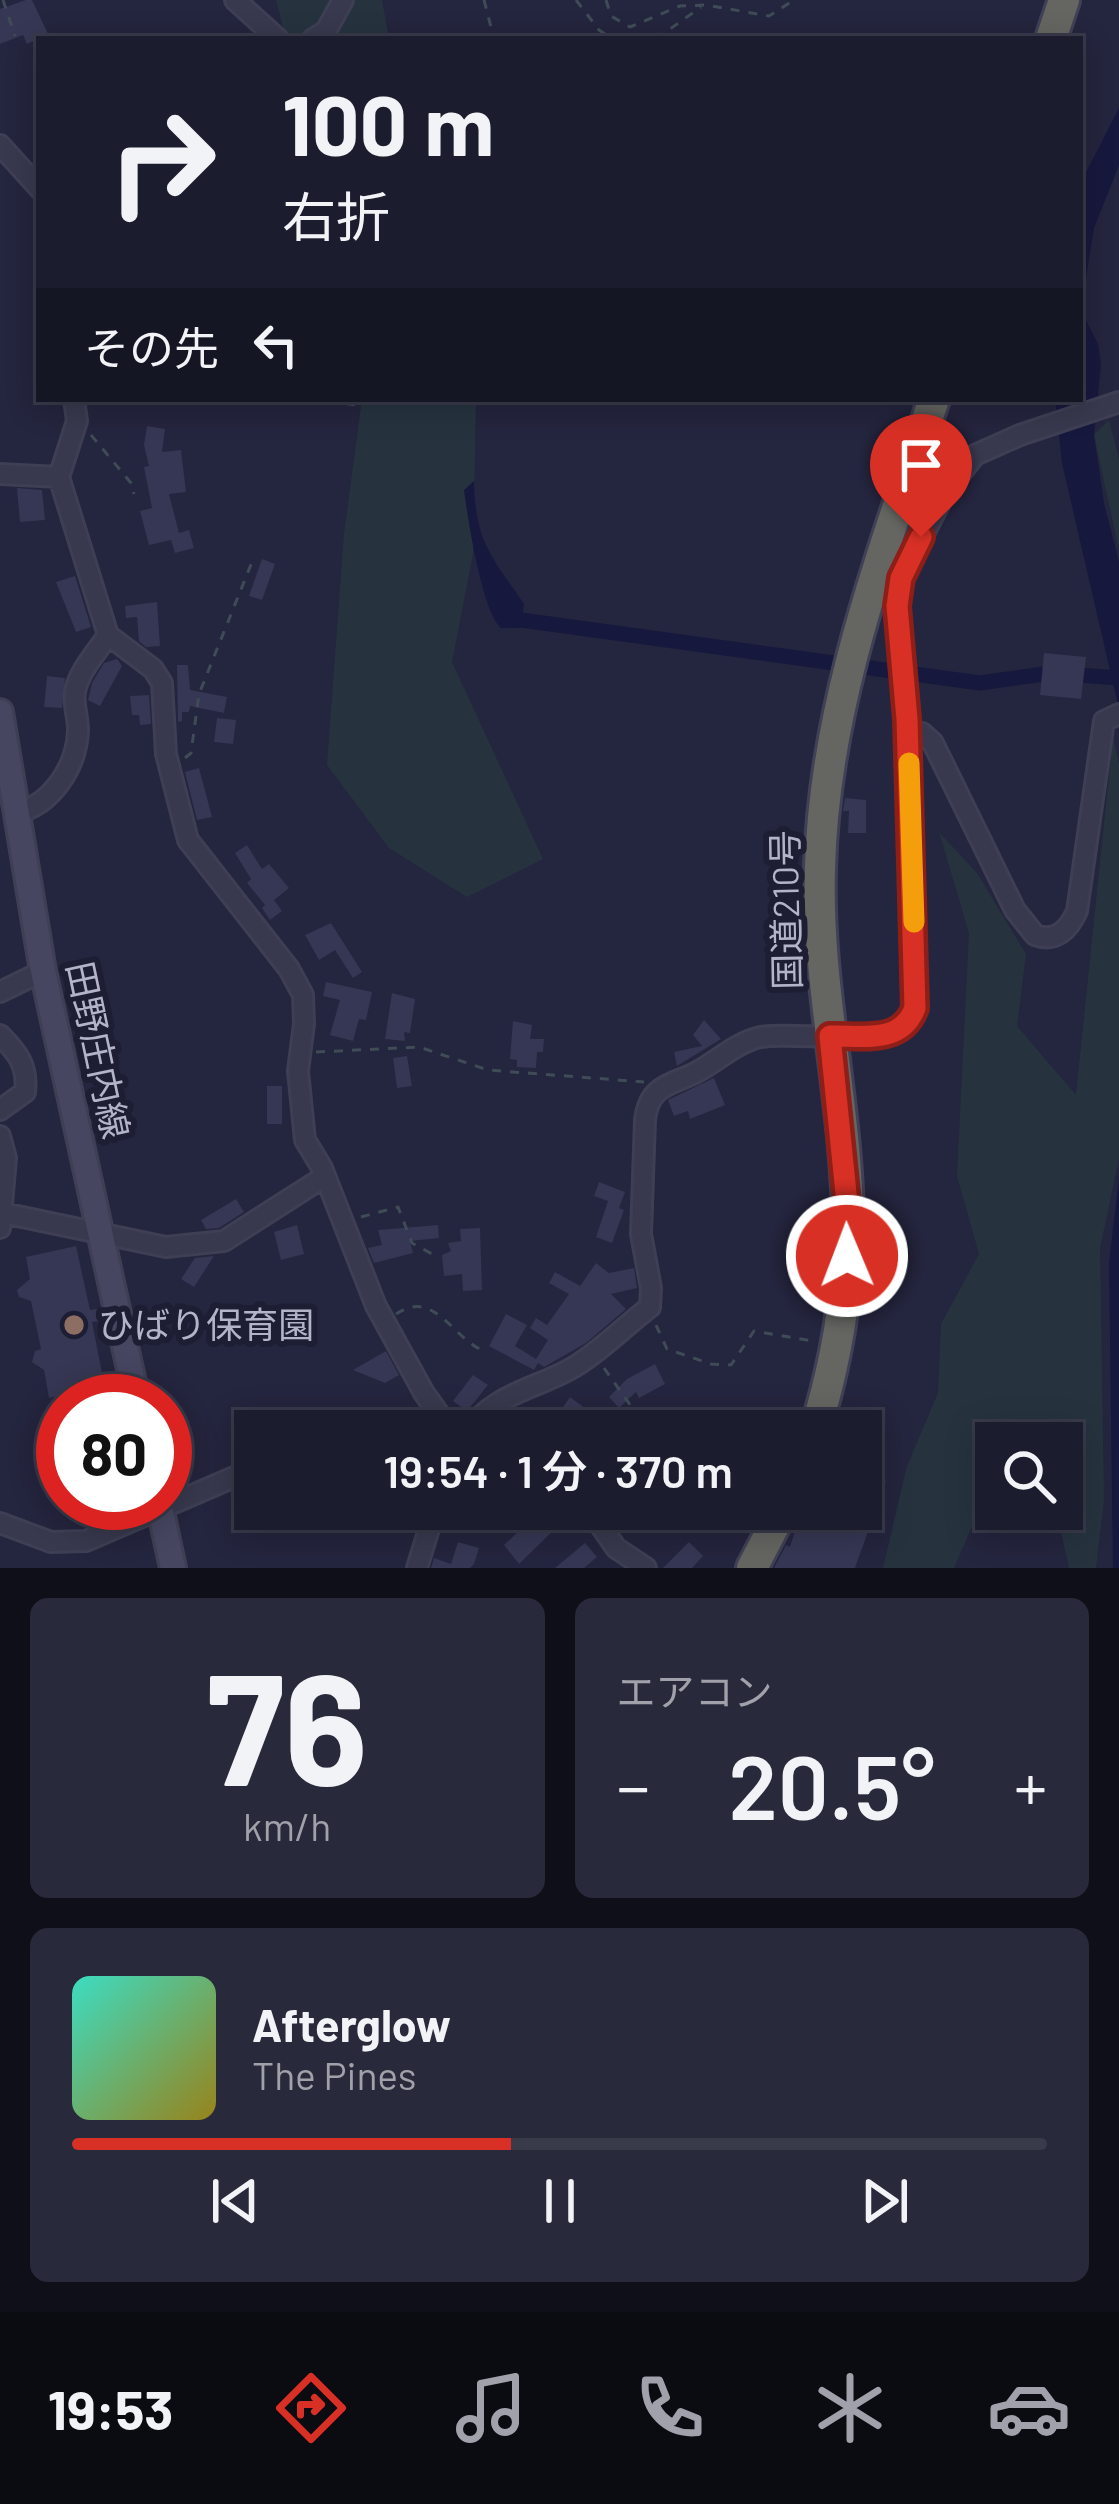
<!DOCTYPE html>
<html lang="ja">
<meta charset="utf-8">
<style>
body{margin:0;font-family:Barlow,"Noto Sans JP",sans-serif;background:#28293a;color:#f1f3f6;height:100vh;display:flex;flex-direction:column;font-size:45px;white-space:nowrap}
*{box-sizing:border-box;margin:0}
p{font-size:39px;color:#a0a1aa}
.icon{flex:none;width:66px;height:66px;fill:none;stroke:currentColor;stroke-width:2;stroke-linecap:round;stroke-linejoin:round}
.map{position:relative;height:1568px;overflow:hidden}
.drawer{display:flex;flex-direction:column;gap:30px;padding:30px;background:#0f0f19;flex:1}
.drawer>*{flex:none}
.banner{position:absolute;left:36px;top:36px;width:1047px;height:366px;border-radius:0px;box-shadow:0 6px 30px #0003,0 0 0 3px #393a4a;background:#1b1c2e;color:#f1f3f6;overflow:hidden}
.buttons{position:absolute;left:975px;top:1422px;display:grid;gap:24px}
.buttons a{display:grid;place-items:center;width:108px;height:108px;border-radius:0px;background:#1b1c2e;box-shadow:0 6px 30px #0003,0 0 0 3px #393a4a;font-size:60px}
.speed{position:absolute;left:36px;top:1374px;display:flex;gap:24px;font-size:60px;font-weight:700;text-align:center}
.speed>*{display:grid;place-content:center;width:156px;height:156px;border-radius:50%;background:#1b1c2e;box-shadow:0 6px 30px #0003,0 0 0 3px #393a4a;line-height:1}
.speed .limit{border:18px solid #d22;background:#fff;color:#111}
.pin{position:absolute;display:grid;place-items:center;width:102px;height:102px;color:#fff;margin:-123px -51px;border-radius:50% 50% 50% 0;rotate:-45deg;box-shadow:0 0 12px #0007}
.pin .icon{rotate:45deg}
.me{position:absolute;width:132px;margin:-66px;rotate:359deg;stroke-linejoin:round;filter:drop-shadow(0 0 9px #0008)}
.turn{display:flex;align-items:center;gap:42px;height:252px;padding:0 48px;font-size:54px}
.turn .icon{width:156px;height:156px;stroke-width:2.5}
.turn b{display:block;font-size:84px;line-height:102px}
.then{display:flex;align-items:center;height:114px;padding:0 48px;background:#0003;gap:24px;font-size:45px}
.big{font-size:90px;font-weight:600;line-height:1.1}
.drawer .widget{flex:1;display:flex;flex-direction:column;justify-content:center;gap:18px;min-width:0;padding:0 42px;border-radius:18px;background:#28293a}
.drawer .dial{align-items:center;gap:0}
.dial b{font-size:156px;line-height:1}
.song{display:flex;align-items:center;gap:36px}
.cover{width:144px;height:144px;border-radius:18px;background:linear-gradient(135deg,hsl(170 70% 55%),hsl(50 70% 35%))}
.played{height:12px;border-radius:6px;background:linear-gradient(90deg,#d93025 45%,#393a4a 45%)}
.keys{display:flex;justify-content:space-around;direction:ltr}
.heat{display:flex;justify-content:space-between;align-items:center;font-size:66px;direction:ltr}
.drawer .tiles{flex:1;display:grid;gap:30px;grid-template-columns:1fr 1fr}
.widget:last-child{grid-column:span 2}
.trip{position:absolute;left:234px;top:1410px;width:648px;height:120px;border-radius:0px;background:#1b1c2e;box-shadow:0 6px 30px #0003,0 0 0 3px #393a4a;font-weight:600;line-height:120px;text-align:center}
.tabs{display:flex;height:192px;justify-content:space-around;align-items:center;background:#0b0b12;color:#a0a1aa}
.tabs .icon{width:84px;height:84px}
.tabs .active{color:#d93025}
.tabs b{font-size:54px;color:#f1f3f6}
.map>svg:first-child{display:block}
.green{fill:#26333f}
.water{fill:#17183d}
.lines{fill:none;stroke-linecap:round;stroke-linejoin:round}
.canal{stroke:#17183d;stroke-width:15}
.building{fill:#363754}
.minor-casing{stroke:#3e3f54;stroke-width:24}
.secondary-casing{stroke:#3e3f54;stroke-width:30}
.trunk-casing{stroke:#404156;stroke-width:36}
.path{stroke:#3f4c57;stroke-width:3;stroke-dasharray:9 9;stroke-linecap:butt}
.minor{stroke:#38394e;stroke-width:18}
.secondary{stroke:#464661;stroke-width:24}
.trunk{stroke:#656662;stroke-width:30}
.route-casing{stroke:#8d1f18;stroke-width:30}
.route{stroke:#d93025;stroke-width:21}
.slow{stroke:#f59e0b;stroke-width:21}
.education-dot{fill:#8d6e63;stroke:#1d1e33;stroke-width:4.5}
.labels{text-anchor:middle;stroke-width:12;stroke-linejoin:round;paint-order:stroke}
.street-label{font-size:36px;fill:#b4b4c9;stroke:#1d1e33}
.poi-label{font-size:36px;fill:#b4b4c9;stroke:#1d1e33;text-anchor:start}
</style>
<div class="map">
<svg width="1119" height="1568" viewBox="0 0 1119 1568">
<rect width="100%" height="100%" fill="#24253e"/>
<path class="green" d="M276 0H382L389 39H286Z
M362 399H476L473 554 452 662 543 859 467 897 389 848 327 765 344 534Z
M1109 420 1119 459V550L1094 435Z
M1113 737 1119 764V1159L1100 1248 1104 1500 1096 1568H1069L1056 1509H1062V1443H1041L1039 1436 1011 1437 1007 1443H996V1470L954 1568H883L907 1466 938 1393 941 1324 979 1254 957 1176 969 933 939 832 977 873 1026 954 1017 1026 1076 1095Z"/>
<path class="water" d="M1119 108V165L1094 228 1081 310 1098 344 1101 364 1094 435 1104 503 1119 562V709L1062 463 1055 399H1080V184Z
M474 481C475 541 491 556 524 604L520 628H501C482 611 468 520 464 490Z
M1119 1178V1568H1113L1109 1263Z"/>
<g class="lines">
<path class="canal" d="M521 620 980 683 1051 673 1119 678"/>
</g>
<path class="building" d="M26 0H32L48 34 27 44 23 35 0 44V9Z
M147 426 165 429 162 452 181 450 186 492 169 494 179 533 189 530 194 548 175 553 171 540 149 545 140 511 152 508 144 467 149 466 144 445Z
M17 488 42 490 45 520 20 522Z
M262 559 275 564 262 600 249 596Z
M75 576 91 627 76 632 56 582Z
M157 602 160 646 146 647 139 641 137 617 126 618 125 606Z
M1044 653 1086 657 1081 699 1040 695Z
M117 659 122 666 100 706 88 700 92 683 104 663Z
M177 665H188L190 690 227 697 224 713 190 706 189 712H182V721L178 722Z
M47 676 65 678 62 708 44 707Z
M149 695 151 724 140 725 139 715H132L130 696Z
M217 718 236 720 233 744 214 742Z
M199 768 212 817 197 820 185 772Z
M845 798 866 800V833H848L849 811H843Z
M247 845 262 869 269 864 289 888 274 900 282 911 270 920 262 908 265 905 247 883 251 879 235 853Z
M331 923 362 972 353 978 335 950 319 960 305 935Z
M326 982 372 992 366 1020 359 1019 353 1041 330 1035 340 1000 323 996Z
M392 993 415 999 410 1033 404 1032 405 1041 385 1039Z
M704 1020 721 1039 677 1066 674 1052 702 1046 693 1035Z
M513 1021 532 1025 530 1039H544L543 1052H537L536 1068 517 1067V1060L510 1059Z
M407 1056 412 1086 397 1088 393 1058Z
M714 1078 725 1105 690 1119 688 1111 674 1116 668 1100Z
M267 1086H282V1124H267Z
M599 1182 625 1192 619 1208 624 1210 612 1243 596 1237 608 1201 594 1196Z
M236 1199 244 1212 219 1228 206 1229 201 1220Z
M297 1225 304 1254 281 1260 274 1232Z
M438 1225 439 1238 410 1241 413 1253 374 1263 368 1248 382 1245 378 1230Z
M480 1228 482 1290 463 1291 462 1274 444 1276 442 1255 451 1251 448 1243 461 1241 460 1229Z
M76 1246 90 1310 98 1309 100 1321 92 1322 102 1373 112 1382 111 1390 103 1396 91 1394 72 1398 70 1393 49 1398 44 1370 32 1362 35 1351 41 1349 31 1301 19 1297 17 1290 30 1279 26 1257Z
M214 1256 194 1287 181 1279 195 1258Z
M596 1263 609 1273 634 1268 637 1288 611 1294 626 1309 586 1343 544 1367 538 1363 534 1370 489 1346 506 1314 527 1325 515 1346 536 1359 548 1340 530 1328 536 1318 547 1325 569 1294 549 1283 555 1272 580 1286Z
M386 1351 399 1375 385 1383 353 1370Z
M655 1364 665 1384 639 1398 636 1392 619 1408 609 1397 627 1379Z
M473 1375 488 1385 467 1411 453 1401Z
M570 1397 590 1412 588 1415 602 1431H547Z
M861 1475 886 1481 855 1568H774L786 1545 790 1547 802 1509H861Z
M541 1510 560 1524 519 1564 504 1545Z
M458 1542 479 1548 474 1564 470 1568H431L434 1558 451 1564Z
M689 1542 703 1556 692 1568H663Z
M585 1543 597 1557 584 1568H555Z"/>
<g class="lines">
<defs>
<path id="minor" d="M235 0 278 39
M313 39 326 31 343 0
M0 145 39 188
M74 399 77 421 59 477 108 635 153 669 162 683 166 754 188 840 289 969 303 995 304 1024 298 1071 305 1140 322 1168 376 1306 424 1393 441 1417 459 1431
M0 474 59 477
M907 733H922L933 743 1015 910 1035 935C1056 943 1069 929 1077 911L1104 721 1119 714
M16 813C52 805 77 766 78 730 78 717 73 704 75 692 78 672 97 652 108 635
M0 992 43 971
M0 1035C18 1053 28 1066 25 1092L0 1110
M0 1136 6 1158 0 1228
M3 1213 166 1247 224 1241 324 1177
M468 1431C496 1392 537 1389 574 1367 601 1351 625 1326 650 1307L651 1288 641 1234 645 1120C649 1086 668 1086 695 1073 717 1062 736 1042 761 1037 796 1030 897 1052 913 1015 917 1004 916 989 916 977L907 719 898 621 901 578 945 493 975 455 1020 435 1119 402
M589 1509 616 1548 646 1568
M0 1523 51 1542 86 1541 255 1468
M417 1568 435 1509"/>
<path id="secondary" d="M0 712 43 971 137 1401
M159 1503 173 1568"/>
<path id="trunk" d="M1051 39 1064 0
M815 1431C835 1366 847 1301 848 1233 849 1111 816 991 820 868 824 705 883 553 934 399
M752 1568 783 1509"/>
</defs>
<use href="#minor" class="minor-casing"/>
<use href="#secondary" class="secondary-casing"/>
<use href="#trunk" class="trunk-casing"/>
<path class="path" d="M3 0 15 36
M484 0 494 39
M576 0 599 30 612 39
M606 0 611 16 630 27 680 6 706 5 769 16 794 0
M656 39 701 7
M310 399 357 405
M91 435 131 483 134 494
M185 758 191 753 199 694 252 562
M316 1052 419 1047 488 1070 644 1082
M361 1217 398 1207 412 1243 432 1254
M396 1314C434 1288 452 1338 484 1351
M656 1325 667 1349 711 1364 731 1365 754 1331 813 1341
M604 1368 633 1409"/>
<use href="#minor" class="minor"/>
<use href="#secondary" class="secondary"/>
<use href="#trunk" class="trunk"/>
</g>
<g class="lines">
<defs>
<path id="route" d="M847 1256V1203L830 1036C862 1035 901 1045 915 1008L907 719 897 606 901 578 921 537"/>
</defs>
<use href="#route" class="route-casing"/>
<use href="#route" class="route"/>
<path class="slow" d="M909 763 914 922"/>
</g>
<circle class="education-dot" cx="74" cy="1325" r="12"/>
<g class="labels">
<g class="street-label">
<text transform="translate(786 910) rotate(-91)" y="13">国道210号</text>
<text transform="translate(98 1050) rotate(78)" y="13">田野庄内線</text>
</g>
<g class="poi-label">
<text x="98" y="1338">ひばり保育園</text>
</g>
</g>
</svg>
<div class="buttons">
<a><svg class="icon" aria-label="search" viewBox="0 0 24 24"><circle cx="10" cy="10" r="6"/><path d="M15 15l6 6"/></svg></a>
</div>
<div class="speed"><div class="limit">80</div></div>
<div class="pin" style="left:921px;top:537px;background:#d93025"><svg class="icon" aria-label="arrive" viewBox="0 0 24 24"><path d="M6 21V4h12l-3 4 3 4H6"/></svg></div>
<svg class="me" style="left:847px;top:1256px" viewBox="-20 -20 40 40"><circle r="17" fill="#d93025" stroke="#fff" stroke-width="3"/><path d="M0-11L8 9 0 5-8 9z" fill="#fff"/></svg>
<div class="trip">19:54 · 1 分 · 370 m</div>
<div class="banner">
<div class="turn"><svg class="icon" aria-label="right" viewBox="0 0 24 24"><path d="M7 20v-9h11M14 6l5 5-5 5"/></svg><div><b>100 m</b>右折</div></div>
<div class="then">その先<svg class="icon" aria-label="left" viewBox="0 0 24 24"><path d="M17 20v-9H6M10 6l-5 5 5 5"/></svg></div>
</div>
</div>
<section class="drawer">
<div class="tiles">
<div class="widget dial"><b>76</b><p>km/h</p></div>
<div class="widget"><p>エアコン</p>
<div class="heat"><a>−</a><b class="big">20.5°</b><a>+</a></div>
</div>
<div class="widget">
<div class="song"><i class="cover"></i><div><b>Afterglow</b><p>The Pines</p></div></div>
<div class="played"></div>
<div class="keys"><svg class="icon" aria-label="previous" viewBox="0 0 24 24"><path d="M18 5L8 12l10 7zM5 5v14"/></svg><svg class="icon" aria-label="pause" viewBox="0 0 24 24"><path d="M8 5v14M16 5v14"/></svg><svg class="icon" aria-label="next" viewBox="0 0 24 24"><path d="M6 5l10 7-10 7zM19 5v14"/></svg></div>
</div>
</div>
</section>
<nav class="tabs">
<b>19:53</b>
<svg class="icon active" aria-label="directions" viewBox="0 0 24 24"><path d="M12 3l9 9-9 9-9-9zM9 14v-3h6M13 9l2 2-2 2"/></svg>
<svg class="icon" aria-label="music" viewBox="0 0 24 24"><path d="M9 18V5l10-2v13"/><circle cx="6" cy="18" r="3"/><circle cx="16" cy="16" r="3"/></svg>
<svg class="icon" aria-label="phone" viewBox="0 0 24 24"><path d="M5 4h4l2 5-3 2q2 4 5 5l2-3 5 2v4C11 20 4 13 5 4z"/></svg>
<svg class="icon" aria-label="climate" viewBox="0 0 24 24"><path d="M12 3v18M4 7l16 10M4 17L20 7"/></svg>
<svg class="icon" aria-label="car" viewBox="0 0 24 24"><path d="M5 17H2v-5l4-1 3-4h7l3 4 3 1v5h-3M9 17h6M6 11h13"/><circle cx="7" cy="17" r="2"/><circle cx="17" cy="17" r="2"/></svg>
</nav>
